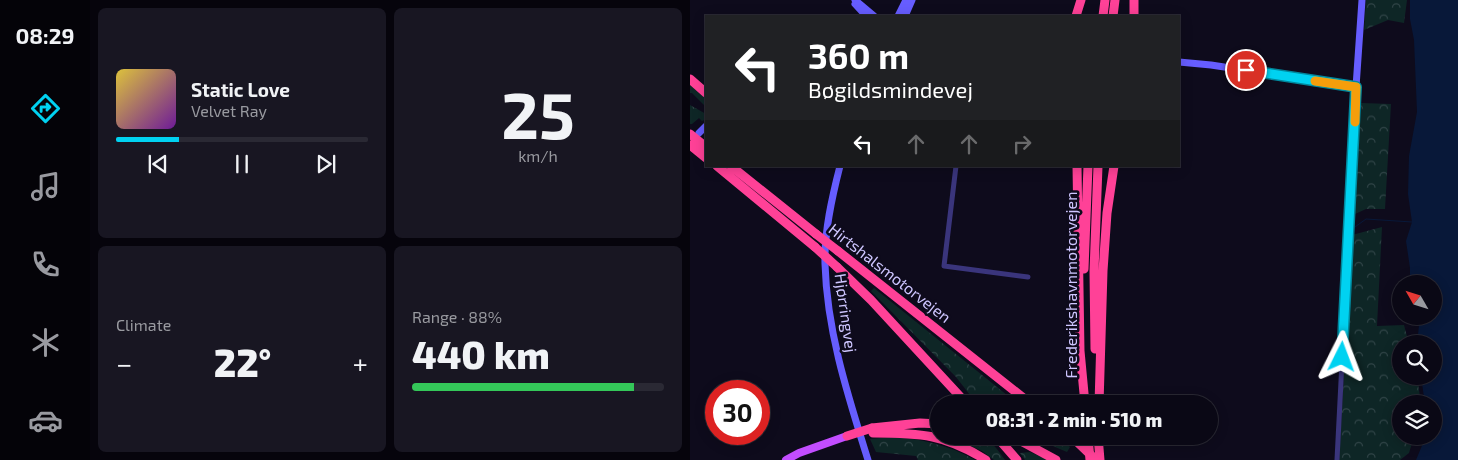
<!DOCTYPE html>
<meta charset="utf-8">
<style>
body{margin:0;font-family:"Exo 2",sans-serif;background:#181622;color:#f1f3f6;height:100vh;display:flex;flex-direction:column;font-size:19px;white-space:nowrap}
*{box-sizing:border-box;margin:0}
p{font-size:16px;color:#999aa0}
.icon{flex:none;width:28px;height:28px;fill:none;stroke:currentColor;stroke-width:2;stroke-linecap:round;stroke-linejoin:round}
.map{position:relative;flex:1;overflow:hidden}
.details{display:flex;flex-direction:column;gap:8px;padding:8px;background:#06040c;width:600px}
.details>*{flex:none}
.hud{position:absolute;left:15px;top:15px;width:475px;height:152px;border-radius:0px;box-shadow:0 2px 12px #0003,0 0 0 1px #2a2934;background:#202124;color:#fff;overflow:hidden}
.needle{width:32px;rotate:309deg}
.tools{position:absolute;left:702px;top:275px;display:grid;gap:10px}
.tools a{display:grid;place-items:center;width:50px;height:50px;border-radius:50%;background:#0a0815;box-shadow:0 2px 12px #0003,0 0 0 1px #2a2934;font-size:25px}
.speed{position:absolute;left:15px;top:380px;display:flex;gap:10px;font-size:25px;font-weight:700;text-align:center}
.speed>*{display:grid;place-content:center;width:65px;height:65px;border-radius:50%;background:#0a0815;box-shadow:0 2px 12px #0003,0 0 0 1px #2a2934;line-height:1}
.speed .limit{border:8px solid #d22;background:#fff;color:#111}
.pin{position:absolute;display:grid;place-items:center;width:42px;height:42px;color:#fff;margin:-21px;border:2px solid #fff;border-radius:50%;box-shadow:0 1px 5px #0007}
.me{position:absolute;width:55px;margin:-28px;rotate:3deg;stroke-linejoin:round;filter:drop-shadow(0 0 4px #0008)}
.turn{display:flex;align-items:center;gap:18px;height:105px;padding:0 20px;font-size:22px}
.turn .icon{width:65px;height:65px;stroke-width:2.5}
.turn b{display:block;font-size:35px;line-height:42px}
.lanes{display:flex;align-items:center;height:48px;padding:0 20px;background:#0003;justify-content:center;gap:25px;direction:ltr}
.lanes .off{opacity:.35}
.big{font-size:38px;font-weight:800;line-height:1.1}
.details .widget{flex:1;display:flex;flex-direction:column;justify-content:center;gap:8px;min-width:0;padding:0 18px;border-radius:8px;background:#181622}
.details .dial{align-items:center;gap:0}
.dial b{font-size:65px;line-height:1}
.song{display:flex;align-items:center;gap:15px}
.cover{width:60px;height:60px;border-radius:8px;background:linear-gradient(135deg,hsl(50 70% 55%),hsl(280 70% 35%))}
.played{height:5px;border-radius:2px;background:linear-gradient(90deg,#00d2f1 25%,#2a2934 25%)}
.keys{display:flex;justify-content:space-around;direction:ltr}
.heat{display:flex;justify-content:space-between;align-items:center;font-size:28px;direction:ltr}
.charge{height:8px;border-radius:4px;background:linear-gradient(90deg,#34c759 88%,#2a2934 0)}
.details .tiles{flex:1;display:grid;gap:8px;grid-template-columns:repeat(2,1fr)}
.trip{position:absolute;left:240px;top:395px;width:288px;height:50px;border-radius:25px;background:#0a0815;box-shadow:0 2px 12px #0003,0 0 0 1px #2a2934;font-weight:800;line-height:50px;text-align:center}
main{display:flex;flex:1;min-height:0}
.menu{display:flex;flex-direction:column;width:90px;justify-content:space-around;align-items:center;background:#040308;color:#999aa0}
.menu .icon{width:35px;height:35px}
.menu .on{color:#00d2f1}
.menu b{font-size:22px;color:#f1f3f6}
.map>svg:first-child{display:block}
.grass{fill:url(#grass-tufts)}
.forest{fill:url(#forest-crowns)}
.water{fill:#081839}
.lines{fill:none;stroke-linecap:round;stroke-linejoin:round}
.stream{stroke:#081839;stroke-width:1}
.street{stroke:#3a357c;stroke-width:5}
.secondary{stroke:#665dff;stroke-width:7}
.primary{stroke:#c24dff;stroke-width:8}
.highway{stroke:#ff4197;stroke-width:9}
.highway-bridge{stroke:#ff4197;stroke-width:9}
.route-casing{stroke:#00889d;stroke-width:12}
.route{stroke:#00d2f1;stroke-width:9}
.slow{stroke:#f59e0b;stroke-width:9}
.labels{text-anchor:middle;stroke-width:5;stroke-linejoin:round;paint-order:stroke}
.street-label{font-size:16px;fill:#cec6ff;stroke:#0e0b1c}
</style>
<main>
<nav class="menu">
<b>08:29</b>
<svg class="icon on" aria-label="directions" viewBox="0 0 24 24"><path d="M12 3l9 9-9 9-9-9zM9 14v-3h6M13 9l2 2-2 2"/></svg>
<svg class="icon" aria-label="music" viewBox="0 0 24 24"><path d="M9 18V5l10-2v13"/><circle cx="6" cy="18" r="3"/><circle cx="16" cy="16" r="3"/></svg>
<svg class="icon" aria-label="phone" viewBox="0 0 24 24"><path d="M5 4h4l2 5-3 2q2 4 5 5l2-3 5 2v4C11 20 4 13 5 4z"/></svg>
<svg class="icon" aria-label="climate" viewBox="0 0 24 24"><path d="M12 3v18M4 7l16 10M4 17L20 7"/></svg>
<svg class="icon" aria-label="car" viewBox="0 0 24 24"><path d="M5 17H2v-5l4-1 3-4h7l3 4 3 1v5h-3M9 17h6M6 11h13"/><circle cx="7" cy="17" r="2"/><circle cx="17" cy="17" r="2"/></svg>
</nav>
<section class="details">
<div class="tiles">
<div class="widget">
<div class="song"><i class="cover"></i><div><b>Static Love</b><p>Velvet Ray</p></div></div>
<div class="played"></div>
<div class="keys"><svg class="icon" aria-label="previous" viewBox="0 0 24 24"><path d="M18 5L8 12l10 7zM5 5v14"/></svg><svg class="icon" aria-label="pause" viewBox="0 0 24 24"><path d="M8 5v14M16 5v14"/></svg><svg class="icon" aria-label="next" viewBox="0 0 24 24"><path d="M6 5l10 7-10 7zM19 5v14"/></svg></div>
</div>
<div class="widget dial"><b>25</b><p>km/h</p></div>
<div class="widget"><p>Climate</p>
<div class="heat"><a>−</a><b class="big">22°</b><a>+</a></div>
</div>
<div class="widget"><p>Range · 88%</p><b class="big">440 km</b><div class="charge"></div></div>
</div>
</section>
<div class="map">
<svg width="768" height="460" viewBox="0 0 768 460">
<defs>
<pattern id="grass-tufts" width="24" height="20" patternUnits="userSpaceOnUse" patternTransform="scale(1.25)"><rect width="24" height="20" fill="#0e2626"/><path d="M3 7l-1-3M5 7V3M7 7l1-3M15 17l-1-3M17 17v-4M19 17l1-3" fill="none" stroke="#304447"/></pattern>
<pattern id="forest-crowns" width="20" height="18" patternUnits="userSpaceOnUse" patternTransform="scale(1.25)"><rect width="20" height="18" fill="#0e2626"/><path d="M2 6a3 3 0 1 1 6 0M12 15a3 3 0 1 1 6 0" fill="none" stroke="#304447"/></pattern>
</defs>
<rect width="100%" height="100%" fill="#0e0b1c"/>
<path class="grass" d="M0 85 16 98V107L2 93H0Z
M0 105 16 114V119L12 121 9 118 2 124H0Z"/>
<path class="forest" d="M676 0H717L714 23 698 20 674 30Z
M671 103 701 104 695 209H676L665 214Z
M692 227 687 326 714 325 719 344H711V376H727L731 404H711V436H724L719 453 710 460H649L662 235Z
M184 288 328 404H287L266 377 181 291Z
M267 436C297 436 298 436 315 460H304L292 451 268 440Z
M339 436H367L380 447 377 452Z
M202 437C233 439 258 445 285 460H228L226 456 186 452 180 439Z
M340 452 358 460H335L330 453Z"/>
<path class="water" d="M720 0H768V460H726L736 436H744V404H735L731 376H744V344H727L730 316H744V284H720V268L716 241 722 222 718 194 719 156 727 112 724 40 720 19Z"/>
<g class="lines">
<path class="stream" d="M665 227 676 219 722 222"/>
<path class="street" d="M266 166 254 266 338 277
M647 460 666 87"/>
<path class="secondary" d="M165 0 184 16
M165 4 176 16
M208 16 216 0
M215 16 222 0
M489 62 521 65 666 87 672 0
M9 133 16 126
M150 166C142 197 134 232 135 264 137 332 158 396 178 460"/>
<path class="primary" d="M96 460 109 453 157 436"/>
<path class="highway" d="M386 16 391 0
M413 16 415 0
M423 16 425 0
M444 16V0
M0 79 16 93
M0 134 16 147
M0 145 16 158
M27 166 125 247
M41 166 126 234
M387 166 390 351 395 404
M148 251 341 404
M147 267 181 300 277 404
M394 269 398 166
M405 349 404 271 408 166
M409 404 413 271 417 213 424 166
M182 428 230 423 249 424
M183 433C231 433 254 434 296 460
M306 436 327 460
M317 436 331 441 366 460
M398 436 400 460
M408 436 410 460"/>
<path class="highway-bridge" d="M126 234 148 251
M125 247 147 267
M157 436 182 428
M381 436 406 460"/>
</g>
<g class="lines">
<defs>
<path id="route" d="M556 70 666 87 652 357"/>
</defs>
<use href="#route" class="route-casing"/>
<use href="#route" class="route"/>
<path class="slow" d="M625 81 666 87 665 122"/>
</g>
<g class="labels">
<g class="street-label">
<text transform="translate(200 273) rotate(38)" y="6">Hirtshalsmotorvejen</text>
<text transform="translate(381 285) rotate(-90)" y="6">Frederikshavnmotorvejen</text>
<text transform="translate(156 313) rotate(82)" y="6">Hjørringvej</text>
</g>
</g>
</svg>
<div class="tools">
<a><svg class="needle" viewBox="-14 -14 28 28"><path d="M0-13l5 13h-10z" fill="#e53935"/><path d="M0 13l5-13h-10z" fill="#999aa0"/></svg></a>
<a><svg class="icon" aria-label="search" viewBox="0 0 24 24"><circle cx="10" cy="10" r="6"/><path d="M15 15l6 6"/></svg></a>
<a><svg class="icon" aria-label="layers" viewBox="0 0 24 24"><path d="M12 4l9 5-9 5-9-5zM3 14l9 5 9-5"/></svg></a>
</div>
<div class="speed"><div class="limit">30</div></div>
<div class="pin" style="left:556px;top:70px;background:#d93025"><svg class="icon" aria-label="arrive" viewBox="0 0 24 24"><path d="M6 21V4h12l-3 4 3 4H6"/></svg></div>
<svg class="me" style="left:652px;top:357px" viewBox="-20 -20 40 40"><path d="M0-17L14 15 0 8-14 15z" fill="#00d2f1" stroke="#fff" stroke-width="4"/></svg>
<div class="trip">08:31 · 2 min · 510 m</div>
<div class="hud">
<div class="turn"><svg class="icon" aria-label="left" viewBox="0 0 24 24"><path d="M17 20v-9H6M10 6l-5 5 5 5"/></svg><div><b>360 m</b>Bøgildsmindevej</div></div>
<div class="lanes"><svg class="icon" aria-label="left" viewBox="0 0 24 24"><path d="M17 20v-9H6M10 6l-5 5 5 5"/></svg><svg class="icon off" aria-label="ahead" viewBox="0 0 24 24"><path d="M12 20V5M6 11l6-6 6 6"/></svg><svg class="icon off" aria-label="ahead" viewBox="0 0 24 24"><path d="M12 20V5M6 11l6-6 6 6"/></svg><svg class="icon off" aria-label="right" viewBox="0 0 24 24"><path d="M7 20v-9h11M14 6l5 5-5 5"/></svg></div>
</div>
</div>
</main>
